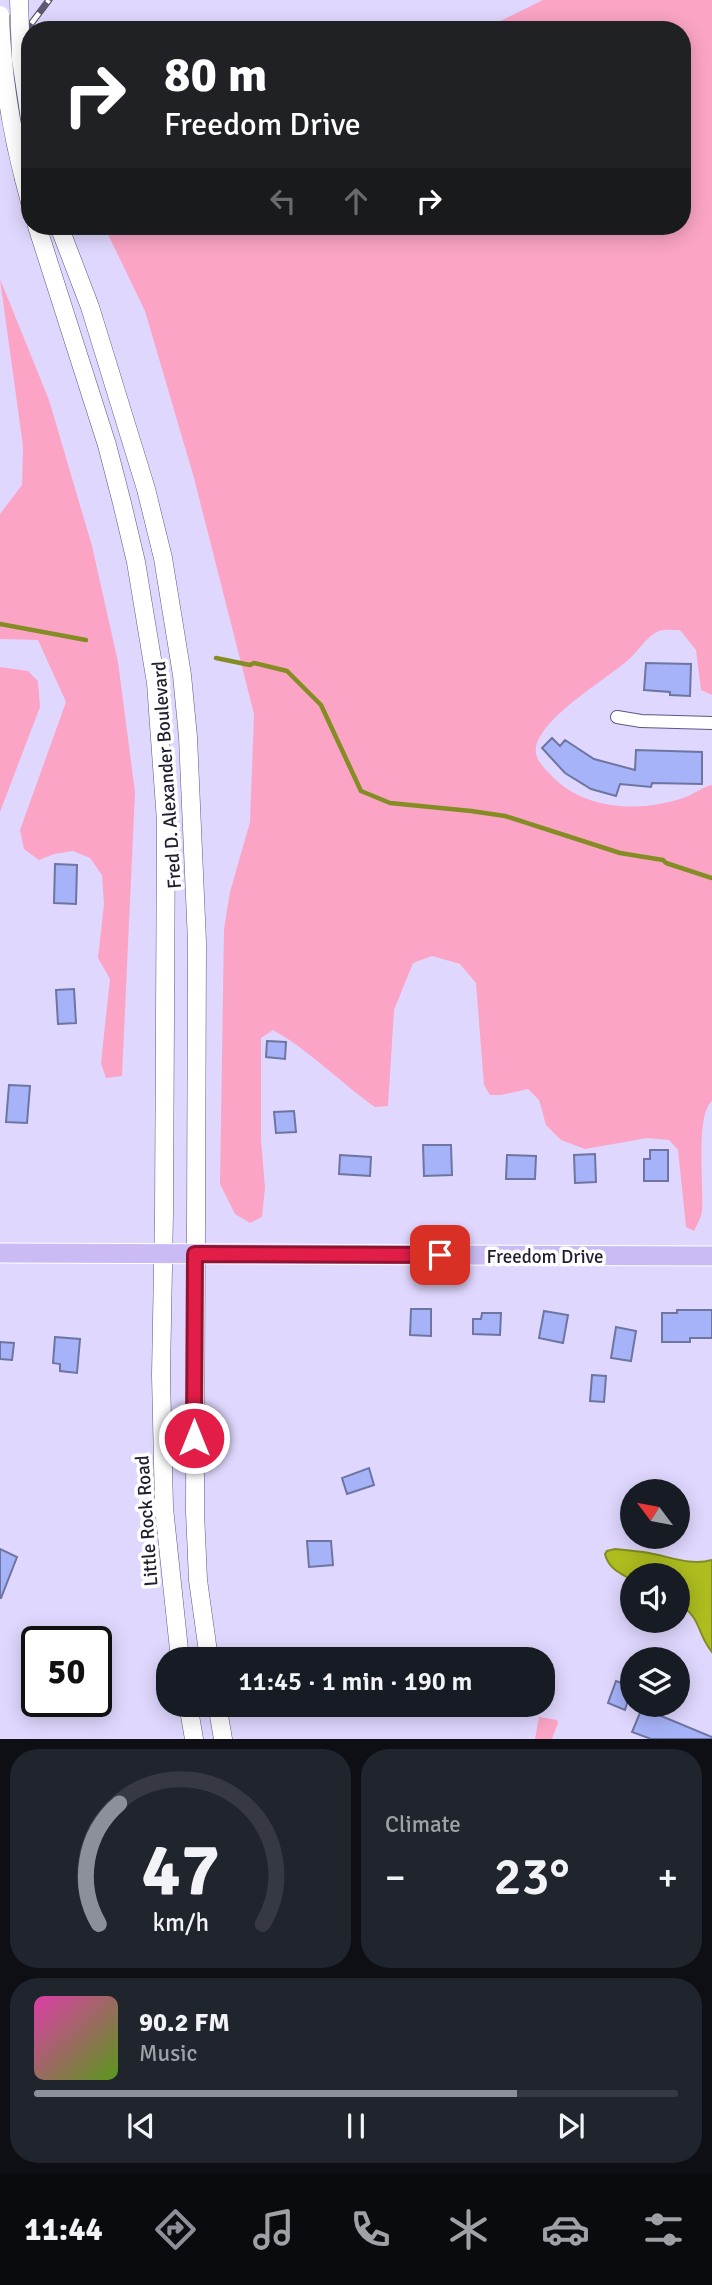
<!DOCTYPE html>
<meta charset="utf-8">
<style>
body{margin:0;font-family:Signika,sans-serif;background:#20242c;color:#f1f3f6;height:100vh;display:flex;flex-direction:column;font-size:26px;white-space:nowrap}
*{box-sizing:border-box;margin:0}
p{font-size:23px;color:#9ea1a6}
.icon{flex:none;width:38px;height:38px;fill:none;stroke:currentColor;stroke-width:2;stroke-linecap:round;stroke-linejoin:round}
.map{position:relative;height:1739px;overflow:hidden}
.sheet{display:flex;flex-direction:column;gap:10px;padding:10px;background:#0d0f14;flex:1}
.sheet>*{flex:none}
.hud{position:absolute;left:21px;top:21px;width:670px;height:214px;border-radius:28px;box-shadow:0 4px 18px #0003;background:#202124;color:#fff;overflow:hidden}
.needle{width:46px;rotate:302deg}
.controls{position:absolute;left:620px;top:1479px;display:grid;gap:14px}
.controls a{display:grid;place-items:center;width:70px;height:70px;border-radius:50%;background:#171b24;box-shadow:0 4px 18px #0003;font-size:35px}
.speed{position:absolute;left:21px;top:1626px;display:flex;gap:14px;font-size:35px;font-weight:700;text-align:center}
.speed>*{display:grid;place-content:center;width:91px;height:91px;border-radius:50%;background:#171b24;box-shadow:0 4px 18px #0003;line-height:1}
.speed .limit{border:4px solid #111;border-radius:10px;background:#fff;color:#111}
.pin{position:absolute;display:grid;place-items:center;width:60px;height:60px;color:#fff;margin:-30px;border-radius:14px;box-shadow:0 4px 10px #0006}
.me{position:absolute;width:77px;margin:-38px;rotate:0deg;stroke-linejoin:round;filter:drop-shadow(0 0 5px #0008)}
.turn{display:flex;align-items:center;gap:24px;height:147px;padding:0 28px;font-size:32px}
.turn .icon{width:91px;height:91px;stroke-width:2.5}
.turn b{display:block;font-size:49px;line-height:60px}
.lanes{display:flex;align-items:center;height:66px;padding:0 28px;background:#0003;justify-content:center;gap:35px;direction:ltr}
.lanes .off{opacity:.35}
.big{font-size:52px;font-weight:600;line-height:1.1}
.sheet .card{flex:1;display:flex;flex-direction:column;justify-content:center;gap:10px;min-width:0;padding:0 24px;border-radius:28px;background:#20242c}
.sheet .dial{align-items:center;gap:0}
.dial svg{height:182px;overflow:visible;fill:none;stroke:#363941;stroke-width:7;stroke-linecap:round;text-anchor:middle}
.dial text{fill:#f1f3f6;stroke:none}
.song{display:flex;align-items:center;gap:21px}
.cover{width:84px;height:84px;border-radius:10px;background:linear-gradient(135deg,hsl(320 70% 55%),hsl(90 70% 35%))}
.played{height:7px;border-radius:4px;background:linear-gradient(90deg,#8c9099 75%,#363941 75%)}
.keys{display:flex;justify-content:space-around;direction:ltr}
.heat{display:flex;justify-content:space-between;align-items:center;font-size:38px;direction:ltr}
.sheet .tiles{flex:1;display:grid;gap:10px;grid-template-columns:1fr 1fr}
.card:last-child{grid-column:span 2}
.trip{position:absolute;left:156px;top:1647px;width:399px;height:70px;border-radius:28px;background:#171b24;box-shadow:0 4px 18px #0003;font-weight:600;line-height:70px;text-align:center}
.dock{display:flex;height:112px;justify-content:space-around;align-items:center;background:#090b0e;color:#9ea1a6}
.dock .icon{width:49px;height:49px}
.dock .on{color:#8c9099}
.dock b{font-size:32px;color:#f1f3f6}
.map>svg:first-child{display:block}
.green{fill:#fba4c5}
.water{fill:#adbc1e;stroke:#838d23;stroke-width:2}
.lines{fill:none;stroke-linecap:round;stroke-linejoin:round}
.stream{stroke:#838d23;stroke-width:4.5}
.building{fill:#a6b3f8;stroke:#6d75a0;stroke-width:2}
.minor-casing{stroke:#605680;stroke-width:14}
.secondary-casing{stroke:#605680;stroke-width:19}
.primary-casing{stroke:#fff;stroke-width:21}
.minor{stroke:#fff;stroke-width:12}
.secondary{stroke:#fff;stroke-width:18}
.primary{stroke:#cbbbf4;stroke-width:19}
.rail-casing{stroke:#5e5971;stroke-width:7}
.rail{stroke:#fff;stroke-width:4.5;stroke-dasharray:13;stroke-linecap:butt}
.secondary-bridge-casing{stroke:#605680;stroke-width:19;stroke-linecap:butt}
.secondary-bridge{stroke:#fff;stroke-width:18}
.route-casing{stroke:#92132f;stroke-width:18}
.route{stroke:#e11d48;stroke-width:12}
.labels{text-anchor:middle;stroke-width:7;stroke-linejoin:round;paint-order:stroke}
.street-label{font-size:19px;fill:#221e30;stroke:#fff}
</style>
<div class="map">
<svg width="712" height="1739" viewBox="0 0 712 1739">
<rect width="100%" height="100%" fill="#e0d7fe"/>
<path class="green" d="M543 0H712V695L701 690 696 650 680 630C673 630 665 629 659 631 645 637 639 651 628 660 604 681 543 716 536 747 534 758 543 767 550 774 582 810 639 813 683 798 693 795 702 787 712 785V1101C695 1115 704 1188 702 1211 701 1218 697 1225 694 1231L686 1227 678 1150 669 1140 647 1138 585 1149 561 1140 546 1125 539 1100 528 1089 501 1095H490L484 1085 476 983 460 964 432 956 413 963 394 1010 388 1106 375 1107C341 1083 309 1050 273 1030L261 1038V1140L265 1187 262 1217 250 1223 235 1214 220 1184 224 929 230 892 250 822 254 714 194 478 145 311 104 226H682V30H482Z
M0 279 49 400 92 546 118 662 135 792 122 1076 106 1078 101 1063 110 979 98 958 104 904 102 875 90 858 73 851 54 854 39 860 24 849 20 830 66 702 38 640 0 639V514L22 485 23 446Z
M0 667 28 671 38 681 40 707 0 812Z
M539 1717 557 1720 558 1723 552 1739H535Z"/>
<path class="water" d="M615 1549C626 1550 638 1551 649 1553 671 1557 690 1566 712 1560V1652C696 1633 703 1619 677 1602V1575H632V1580C620 1573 608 1568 605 1554L607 1551Z"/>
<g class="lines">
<path class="stream" d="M0 624 86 640
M216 658 250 665 254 663 287 671 321 705 361 791 390 803 471 811 505 816 620 853 663 860 666 863 712 878"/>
</g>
<path class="building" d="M646 663 691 664 690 696 670 695V692L644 690Z
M552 738 560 746 565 740 594 759 635 770 636 750 702 752V784L652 783 651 787 620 784 616 796 591 789 565 773 542 748Z
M55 864 77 865 76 904 54 903Z
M74 989 76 1023 58 1024 56 990Z
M267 1041 286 1042 285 1059 266 1057Z
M9 1085 30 1086 27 1123 6 1122Z
M294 1111 296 1132 276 1133 274 1112Z
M423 1145H451L452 1175 424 1176Z
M650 1150H668V1181H644V1159H650Z
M595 1154 596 1182 575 1183 574 1155Z
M340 1155 371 1157 370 1176 339 1174Z
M507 1155 536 1156 535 1179H506Z
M411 1309H431V1336L410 1335Z
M677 1310H712V1338H690V1342H662V1313H677Z
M544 1311 568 1315 563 1343 539 1338Z
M482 1313H501L500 1335 473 1334V1319H481Z
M616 1327 636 1331 631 1361 611 1358Z
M55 1337 80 1339 77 1373 60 1371V1364L53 1363Z
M0 1342 14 1343 12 1360 0 1359Z
M592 1375 606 1376 604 1402 590 1401Z
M369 1468 374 1485 347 1494 342 1478Z
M307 1541H331L333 1565 309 1567Z
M0 1549 17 1557 1 1598H0Z
M616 1681 632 1687 625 1710 608 1703Z
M642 1708 712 1737V1739H651L632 1732Z"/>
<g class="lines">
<defs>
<path id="minor" d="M617 717 641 721 712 723"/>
<path id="secondary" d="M24 179 30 202
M37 226 107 445 122 503 136 562 156 683 166 821 164 1212 161 1375 164 1508 180 1659
M59 226 90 307 146 489 163 558 182 675 188 737 197 942 195 1512 198 1580 209 1659
M188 1704 194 1739
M217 1704 223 1739"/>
<path id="primary" d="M0 1253 712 1256"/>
</defs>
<use href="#minor" class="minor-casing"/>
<use href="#secondary" class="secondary-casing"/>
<use href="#primary" class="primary-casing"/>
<use href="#minor" class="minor"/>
<use href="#secondary" class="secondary"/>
<use href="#primary" class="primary"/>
<defs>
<path id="rail" d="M0 65 49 0"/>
</defs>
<use href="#rail" class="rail-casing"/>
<use href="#rail" class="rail"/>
<defs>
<path id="secondary-bridge" d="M19 0 21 59 30 119
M0 15C2 71 10 125 24 179"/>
</defs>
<use href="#secondary-bridge" class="secondary-bridge-casing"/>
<use href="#secondary-bridge" class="secondary-bridge"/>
</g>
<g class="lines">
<defs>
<path id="route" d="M194 1438 195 1254 440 1255"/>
</defs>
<use href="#route" class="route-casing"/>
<use href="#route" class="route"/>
</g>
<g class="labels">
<g class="street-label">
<text transform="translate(166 775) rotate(-94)" y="7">Fred D. Alexander Boulevard</text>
<text x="545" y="1263">Freedom Drive</text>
<text transform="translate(146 1521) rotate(-94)" y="7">Little Rock Road</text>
</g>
</g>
</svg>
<div class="controls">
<a><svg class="needle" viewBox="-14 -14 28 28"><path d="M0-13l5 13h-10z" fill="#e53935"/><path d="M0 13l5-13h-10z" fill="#9ea1a6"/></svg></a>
<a><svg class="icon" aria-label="sound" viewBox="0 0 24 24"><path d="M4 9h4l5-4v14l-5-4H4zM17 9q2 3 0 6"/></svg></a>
<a><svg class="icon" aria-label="layers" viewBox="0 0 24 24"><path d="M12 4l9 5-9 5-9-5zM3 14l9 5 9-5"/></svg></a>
</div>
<div class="speed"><div class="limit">50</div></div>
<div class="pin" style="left:440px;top:1255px;background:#d93025"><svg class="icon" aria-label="arrive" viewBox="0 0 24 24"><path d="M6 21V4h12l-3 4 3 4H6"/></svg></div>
<svg class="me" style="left:194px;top:1438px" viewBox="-20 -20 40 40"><circle r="17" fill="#e11d48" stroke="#fff" stroke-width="3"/><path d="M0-11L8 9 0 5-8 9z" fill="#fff"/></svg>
<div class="trip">11:45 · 1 min · 190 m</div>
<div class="hud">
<div class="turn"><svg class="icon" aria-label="right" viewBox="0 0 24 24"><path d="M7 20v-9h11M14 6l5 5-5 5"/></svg><div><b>80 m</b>Freedom Drive</div></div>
<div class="lanes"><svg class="icon off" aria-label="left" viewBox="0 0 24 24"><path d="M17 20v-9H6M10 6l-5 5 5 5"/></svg><svg class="icon off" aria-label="ahead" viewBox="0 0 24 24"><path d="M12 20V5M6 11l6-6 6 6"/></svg><svg class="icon" aria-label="right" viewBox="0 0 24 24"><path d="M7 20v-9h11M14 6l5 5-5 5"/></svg></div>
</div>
</div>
<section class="sheet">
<div class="tiles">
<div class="card dial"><svg viewBox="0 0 100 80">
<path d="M14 69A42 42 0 1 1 86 69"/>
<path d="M14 69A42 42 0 0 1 23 16" stroke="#8c9099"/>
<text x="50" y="56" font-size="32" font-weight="700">47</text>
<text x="50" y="72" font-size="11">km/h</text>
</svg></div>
<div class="card"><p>Climate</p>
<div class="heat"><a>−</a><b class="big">23°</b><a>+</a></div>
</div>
<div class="card">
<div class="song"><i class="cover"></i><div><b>90.2 FM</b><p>Music</p></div></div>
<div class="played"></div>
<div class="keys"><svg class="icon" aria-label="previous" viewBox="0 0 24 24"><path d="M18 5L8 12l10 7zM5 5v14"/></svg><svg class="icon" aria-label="pause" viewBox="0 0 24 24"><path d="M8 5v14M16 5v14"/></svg><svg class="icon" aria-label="next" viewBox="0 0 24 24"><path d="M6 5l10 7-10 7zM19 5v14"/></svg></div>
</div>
</div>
</section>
<nav class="dock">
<b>11:44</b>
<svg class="icon on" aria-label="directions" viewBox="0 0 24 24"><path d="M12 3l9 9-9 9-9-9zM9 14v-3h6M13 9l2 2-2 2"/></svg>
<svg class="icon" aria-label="music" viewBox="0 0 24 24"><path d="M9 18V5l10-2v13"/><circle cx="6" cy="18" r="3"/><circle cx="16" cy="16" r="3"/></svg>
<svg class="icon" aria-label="phone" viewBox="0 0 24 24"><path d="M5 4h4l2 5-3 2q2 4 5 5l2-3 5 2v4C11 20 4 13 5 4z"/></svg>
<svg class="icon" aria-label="climate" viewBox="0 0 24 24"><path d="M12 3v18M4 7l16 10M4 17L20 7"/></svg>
<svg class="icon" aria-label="car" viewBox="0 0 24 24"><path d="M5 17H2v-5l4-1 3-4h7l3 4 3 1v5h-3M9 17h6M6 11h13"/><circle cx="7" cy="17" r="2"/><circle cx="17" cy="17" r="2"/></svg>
<svg class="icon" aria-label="filters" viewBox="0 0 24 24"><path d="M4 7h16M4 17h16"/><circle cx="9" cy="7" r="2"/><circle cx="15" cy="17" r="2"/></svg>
</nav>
